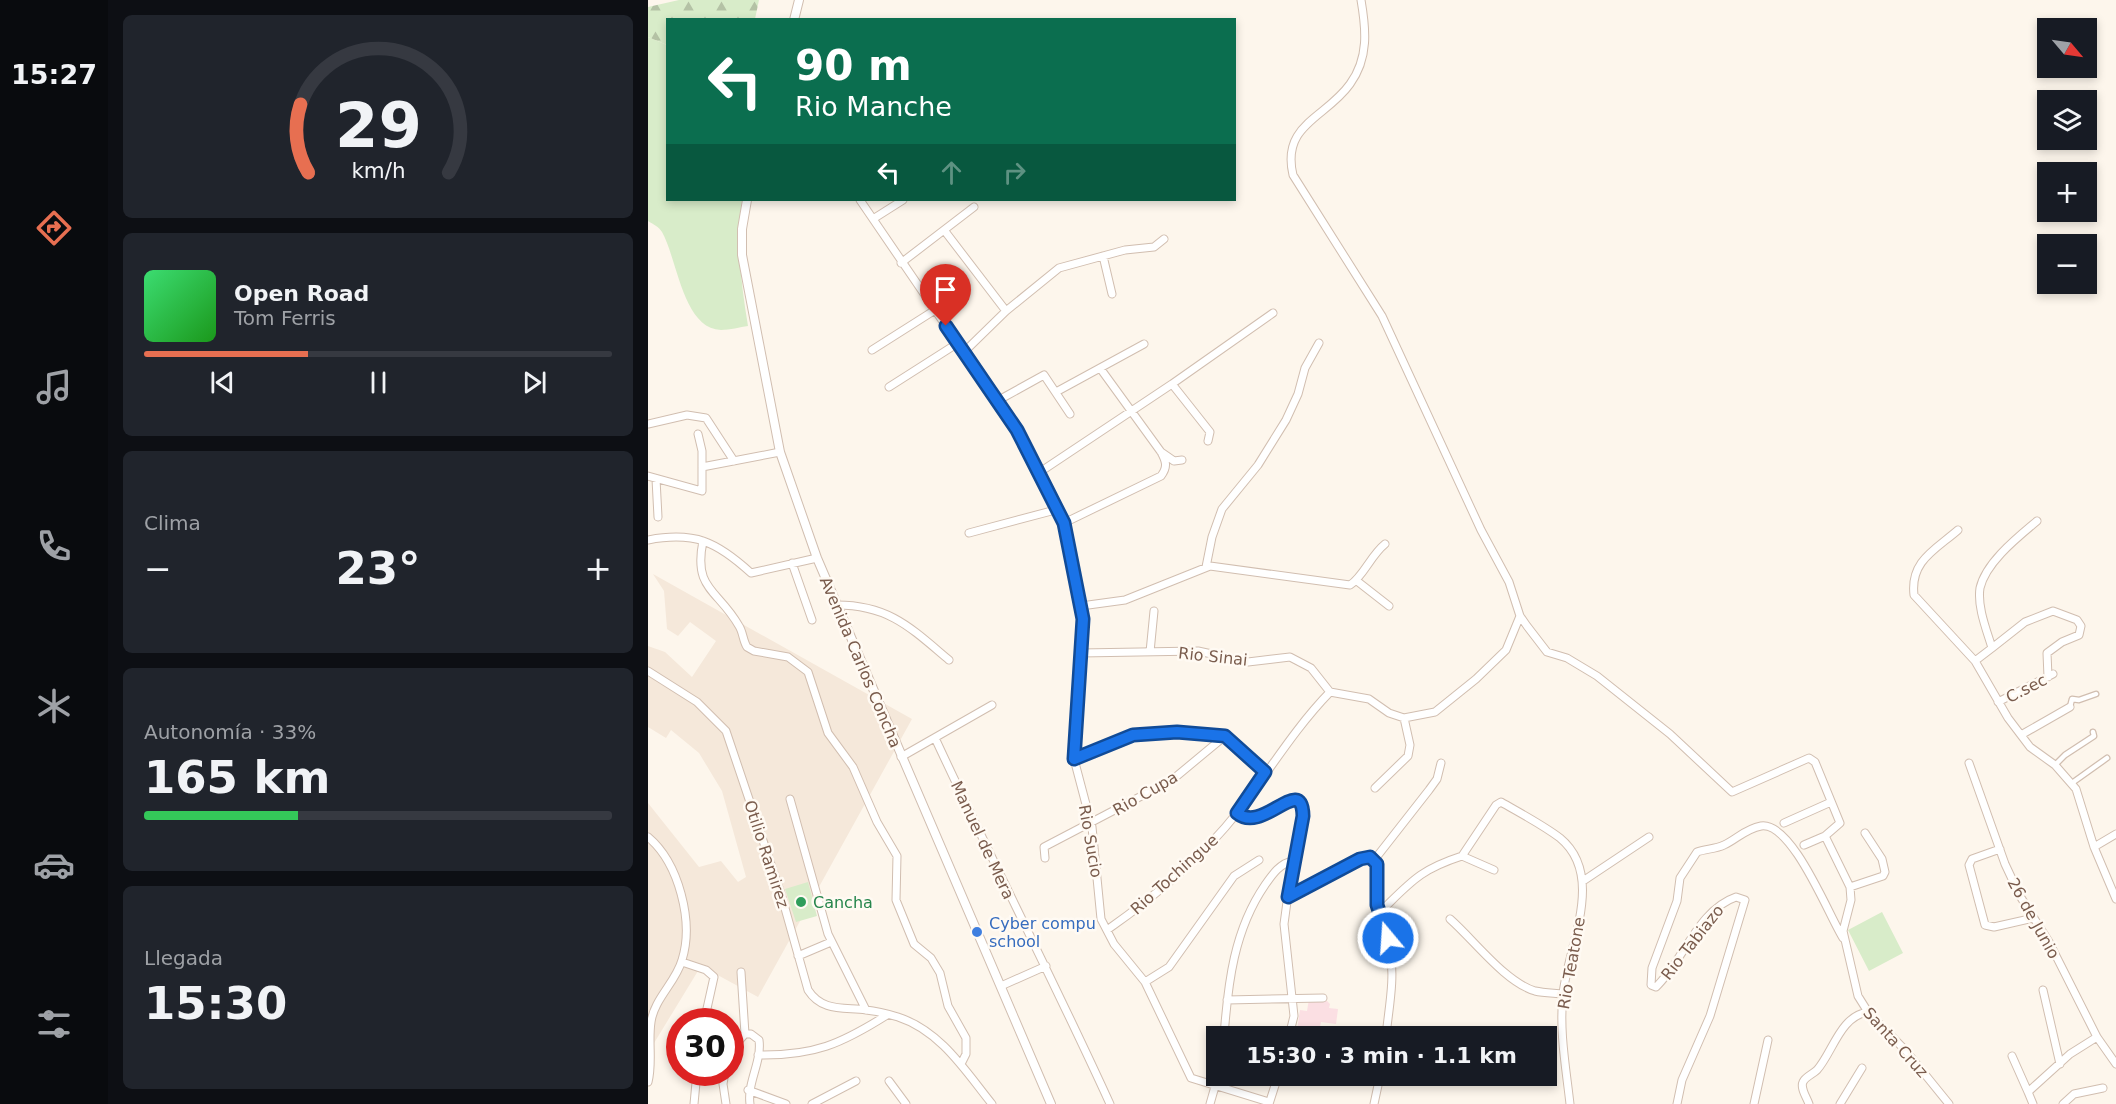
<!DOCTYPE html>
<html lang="es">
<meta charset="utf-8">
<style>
body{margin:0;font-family:"DejaVu Sans",sans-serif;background:#20242c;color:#f1f3f6;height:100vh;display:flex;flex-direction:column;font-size:22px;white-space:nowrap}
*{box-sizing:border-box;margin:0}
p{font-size:20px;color:#9ea1a6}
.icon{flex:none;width:33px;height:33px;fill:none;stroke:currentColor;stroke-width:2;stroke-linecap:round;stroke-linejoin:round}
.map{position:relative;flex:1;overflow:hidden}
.panel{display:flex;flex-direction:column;gap:15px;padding:15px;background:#0d0f14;width:540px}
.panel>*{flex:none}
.hud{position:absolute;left:18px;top:18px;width:570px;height:183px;border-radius:0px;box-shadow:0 3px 9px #0003;background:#0b6e4f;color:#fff;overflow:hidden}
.needle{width:39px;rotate:119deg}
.fabs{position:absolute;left:1389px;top:18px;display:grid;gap:12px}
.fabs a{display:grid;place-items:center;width:60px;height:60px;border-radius:0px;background:#171b24;box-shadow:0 3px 9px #0003;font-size:30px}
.speed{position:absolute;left:18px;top:1008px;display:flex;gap:12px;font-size:30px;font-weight:700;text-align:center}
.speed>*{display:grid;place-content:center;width:78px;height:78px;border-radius:50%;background:#171b24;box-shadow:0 3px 9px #0003;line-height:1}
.speed .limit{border:9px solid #d22;background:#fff;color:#111}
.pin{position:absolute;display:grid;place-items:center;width:51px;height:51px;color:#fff;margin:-62px -26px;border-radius:50% 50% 50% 0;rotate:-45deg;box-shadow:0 0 6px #0007}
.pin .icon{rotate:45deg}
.me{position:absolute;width:66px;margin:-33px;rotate:342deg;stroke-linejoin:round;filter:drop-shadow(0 0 4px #0008)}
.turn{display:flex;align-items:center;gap:21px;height:126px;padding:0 30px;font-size:27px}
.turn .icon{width:78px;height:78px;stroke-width:2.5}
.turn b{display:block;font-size:42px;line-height:51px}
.lanes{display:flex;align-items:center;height:57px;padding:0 30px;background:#0003;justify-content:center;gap:30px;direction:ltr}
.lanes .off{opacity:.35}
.big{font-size:45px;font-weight:700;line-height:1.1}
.panel .widget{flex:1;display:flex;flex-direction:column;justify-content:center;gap:9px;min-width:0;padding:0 21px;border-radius:9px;background:#20242c}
.panel .dial{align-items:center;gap:0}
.dial svg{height:156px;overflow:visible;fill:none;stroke:#363941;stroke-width:7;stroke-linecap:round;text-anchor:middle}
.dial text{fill:#f1f3f6;stroke:none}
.song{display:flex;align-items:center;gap:18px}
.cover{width:72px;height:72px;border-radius:9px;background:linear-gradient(135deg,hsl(140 70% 55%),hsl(120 70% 35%))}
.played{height:6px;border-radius:3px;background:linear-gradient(90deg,#e76f51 35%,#363941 35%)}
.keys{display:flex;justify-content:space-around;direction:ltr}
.heat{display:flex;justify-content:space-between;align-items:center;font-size:33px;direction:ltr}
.charge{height:9px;border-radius:4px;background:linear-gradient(90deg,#34c759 33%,#363941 0)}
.trip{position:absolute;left:558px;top:1026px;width:351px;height:60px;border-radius:0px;background:#171b24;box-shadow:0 3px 9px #0003;font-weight:700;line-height:60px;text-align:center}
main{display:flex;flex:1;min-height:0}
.menu{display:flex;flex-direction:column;width:108px;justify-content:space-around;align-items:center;background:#090b0e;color:#9ea1a6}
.menu .icon{width:42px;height:42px}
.menu .selected{color:#e76f51}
.menu b{font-size:27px;color:#f1f3f6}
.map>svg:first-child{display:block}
.residential{fill:#f5e8da}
.medical{fill:#fbdfe3}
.green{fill:#d8ecc9}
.forest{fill:url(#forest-firs)}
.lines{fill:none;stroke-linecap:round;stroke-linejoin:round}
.pedestrian-casing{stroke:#d1beb0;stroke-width:7}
.minor-casing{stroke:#d1beb0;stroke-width:9}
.tertiary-casing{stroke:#d1beb0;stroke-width:10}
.pedestrian{stroke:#fff;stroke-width:4.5}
.minor{stroke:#fff;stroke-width:7}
.tertiary{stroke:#fff;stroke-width:8}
.route-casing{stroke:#114b97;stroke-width:15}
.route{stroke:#1a73e8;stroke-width:10}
.leisure-dot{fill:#2e9e5b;stroke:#fffaf3;stroke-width:2}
.shop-dot{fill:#3f7fe0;stroke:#fffaf3;stroke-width:2}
.labels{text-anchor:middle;stroke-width:5;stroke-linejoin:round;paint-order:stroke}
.street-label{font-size:16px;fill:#7a5c4d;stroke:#fffaf3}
.leisure-label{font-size:16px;fill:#27864d;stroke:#fffaf3;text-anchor:start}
.shop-label{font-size:16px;fill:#366cbe;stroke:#fffaf3;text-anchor:start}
</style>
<main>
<nav class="menu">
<b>15:27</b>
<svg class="icon selected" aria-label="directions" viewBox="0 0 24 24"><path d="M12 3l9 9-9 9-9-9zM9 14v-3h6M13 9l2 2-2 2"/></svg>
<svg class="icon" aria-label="music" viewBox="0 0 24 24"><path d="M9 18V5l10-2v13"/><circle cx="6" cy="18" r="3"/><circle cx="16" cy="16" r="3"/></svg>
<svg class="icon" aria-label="phone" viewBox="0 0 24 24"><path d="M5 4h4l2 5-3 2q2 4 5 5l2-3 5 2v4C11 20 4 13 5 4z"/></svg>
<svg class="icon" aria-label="climate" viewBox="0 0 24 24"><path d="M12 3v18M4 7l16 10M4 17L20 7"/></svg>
<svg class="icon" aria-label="car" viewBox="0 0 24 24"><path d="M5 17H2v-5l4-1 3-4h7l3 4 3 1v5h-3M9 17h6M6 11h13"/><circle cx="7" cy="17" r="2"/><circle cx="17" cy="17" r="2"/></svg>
<svg class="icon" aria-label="filters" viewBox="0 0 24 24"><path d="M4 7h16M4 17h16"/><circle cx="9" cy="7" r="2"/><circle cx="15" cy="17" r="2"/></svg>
</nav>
<section class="panel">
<div class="widget dial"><svg viewBox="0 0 100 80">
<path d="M14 69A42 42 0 1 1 86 69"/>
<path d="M14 69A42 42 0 0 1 10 34" stroke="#e76f51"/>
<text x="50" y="56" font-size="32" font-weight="700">29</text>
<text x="50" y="72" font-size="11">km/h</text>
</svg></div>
<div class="widget">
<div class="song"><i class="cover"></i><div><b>Open Road</b><p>Tom Ferris</p></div></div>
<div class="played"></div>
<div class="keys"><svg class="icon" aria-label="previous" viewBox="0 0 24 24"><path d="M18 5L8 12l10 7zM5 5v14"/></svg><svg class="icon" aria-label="pause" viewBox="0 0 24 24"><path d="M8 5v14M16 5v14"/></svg><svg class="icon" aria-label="next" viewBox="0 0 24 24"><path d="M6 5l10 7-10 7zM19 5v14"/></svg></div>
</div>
<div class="widget"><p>Clima</p>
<div class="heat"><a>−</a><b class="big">23°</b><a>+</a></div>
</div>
<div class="widget"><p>Autonomía · 33%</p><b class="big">165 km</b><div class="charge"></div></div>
<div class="widget"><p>Llegada</p><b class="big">15:30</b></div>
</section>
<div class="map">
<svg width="1468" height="1104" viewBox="0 0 1468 1104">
<defs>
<pattern id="forest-firs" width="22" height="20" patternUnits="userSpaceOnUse" patternTransform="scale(1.5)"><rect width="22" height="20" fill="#d8ecc9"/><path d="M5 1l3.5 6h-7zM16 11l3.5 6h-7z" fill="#b4c2a5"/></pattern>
</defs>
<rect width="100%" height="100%" fill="#fdf6ec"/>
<path class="residential" d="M5 574 264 719 110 997 53 966 0 1053V803L51 867 73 861 90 882 98 877 74 791 51 753 23 730 18 738 0 727V646L17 652 44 677 68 641 42 622 30 636 19 629 16 591Z"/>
<path class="medical" d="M661 999 679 1001 682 1004 681 1008 690 1009 688 1024 673 1022 671 1032 664 1031 663 1036H652L653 1030H649L652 1010 659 1011Z"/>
<path class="green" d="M0 37 19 45 20 200H94C88 243 93 283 100 326 92 327 82 330 73 330 35 329 29 258 14 232 11 227 5 224 0 221Z
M160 882 169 916 148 922 137 889Z
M1234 912 1255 953 1221 971 1200 930Z"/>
<path class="forest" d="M31 0H111L107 19 20 20 19 45 0 37V7Z"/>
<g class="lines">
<defs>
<path id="pedestrian" d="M1422 707 1424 699 1431 700 1448 694
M1407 765 1417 755 1446 736 1445 732
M1424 783 1459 758"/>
<path id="minor" d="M713 0C718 29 721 58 702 84 678 118 633 124 645 175L734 316 833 530 861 582 872 616 879 626 899 652 919 658 949 676 1022 734 1084 792 1161 758 1167 762 1192 823 1177 836 1202 887 1203 900 1195 931 1210 996 1220 1012 1258 1051 1301 1104
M212 200 369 430 411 509 427 570 435 619 426 759 444 827 453 919 466 944 497 982 543 1078 621 1102
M225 219 255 200
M296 230 358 311
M455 256 464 294
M253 263 326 207
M224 350 287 310
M316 352 358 311 411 268 477 250 506 247 516 239
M524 384 562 432 560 441
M241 387 310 343
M408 392 496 344
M349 401 396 375 422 414
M0 424 39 415 58 418 86 461
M513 452 526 461 534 460
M54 467 132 452
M392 472 524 384 625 313
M0 476 54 491V451L50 434
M8 479 10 517
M416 523 513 476C520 467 518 461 513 452L452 368
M1310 530C1287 550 1262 561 1266 595L1327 661 1360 718 1382 747 1407 765 1428 789 1446 847 1468 899
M321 533 411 509
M0 540C47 531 69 542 103 573L169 558
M55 541C45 590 70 589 91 626 95 632 95 641 99 647L106 651 140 657 160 672 180 733 205 767 229 822 249 856 248 900 266 944 283 958 292 973 300 1006 318 1038V1054L314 1062
M144 563 164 620
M558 567 564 537 574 509 610 465 638 420 650 394 657 368 671 343
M709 581 741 606
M189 605C241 605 263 628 301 660
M433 606 477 600 562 566 702 585C715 577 723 555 737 544
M1344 648 1377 622 1405 611 1429 620 1433 626 1431 635 1414 642 1399 653 1400 677
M502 652 506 611
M433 653 550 651 600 662 642 657 663 668 682 692
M1327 661 1344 648C1339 631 1329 607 1332 588 1338 562 1370 537 1389 521
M0 671 49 702 78 731 133 894 160 990C174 1012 196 1007 218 1010 228 1011 240 1014 250 1017 293 1031 318 1072 344 1104
M1350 702 1405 674
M1373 735 1422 707
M287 738C344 861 406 981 462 1104
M253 757 344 705
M426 759 485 735 529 732 577 736 617 772
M1321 763 1357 864 1372 896 1401 942 1449 1037 1468 1064
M727 788 760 756 762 745 756 718
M142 799 180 934 218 1010
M589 813C614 834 628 791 652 803L655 812 643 872 636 924 646 1016 641 1036
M1136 823 1183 802
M0 837C31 863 46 922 34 960 28 982 6 999 3 1022 0 1042 5 1063 0 1082
M1156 845 1177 836
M1446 847 1468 834
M1352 849 1324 859 1321 865 1337 925 1346 927 1386 918
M814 856 846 870
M397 858 396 847 524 780 577 736
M727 859 781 790 789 779 793 763
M935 881 1001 837
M1202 887 1235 876 1237 872 1234 859 1217 833
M640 897 712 859 722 857 727 859C733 872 727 886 729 900 730 917 739 932 742 949 747 980 741 1006 738 1036
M732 912C763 882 771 870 814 856L848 805 853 802C872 813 895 825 912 838 958 876 920 946 915 994 911 1031 918 1068 922 1104
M802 919C826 940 857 982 887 991 896 993 906 993 915 994
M459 930C506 897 553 859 589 813 620 773 646 729 682 692L721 699 741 713 756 718 787 712 828 679 858 650 872 616
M150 956 183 942
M34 962 58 970 66 977 56 1022
M93 972 97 1034
M497 982 521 967 586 876 611 860
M353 986 398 966
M1395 990 1412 1064
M579 1000 675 998
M576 1036C580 983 586 930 617 885 624 875 632 863 645 861
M82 1051 97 1034H103L111 1040C114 1062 99 1082 102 1104
M110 1055C166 1056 193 1044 239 1015
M1364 1056 1380 1092
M77 1072 75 1084 78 1104
M241 1081 258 1104
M100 1090 138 1104
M46 1104 49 1072
M164 1104 208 1081
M562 1104 570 1076
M621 1104 630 1076
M726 1104 732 1076
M1029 1104 1034 1080 1062 1016 1097 900 1088 897C1050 910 1036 960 1008 987L1003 985 1004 968 1029 901 1032 878 1049 852C1057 849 1068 849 1076 845 1089 839 1097 829 1113 826 1144 821 1181 916 1195 938
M1106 1104 1120 1040
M1161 1104C1159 1098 1152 1088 1155 1082 1157 1077 1165 1074 1169 1070 1185 1052 1192 1016 1220 1012
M1192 1104 1214 1068
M1385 1104 1380 1092 1422 1054 1449 1037
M1415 1104 1426 1094 1455 1088"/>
<path id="tertiary" d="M146 20 151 0
M99 200 94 229V255L132 452 169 558 403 1104"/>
</defs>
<use href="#pedestrian" class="pedestrian-casing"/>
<use href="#minor" class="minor-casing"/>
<use href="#tertiary" class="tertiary-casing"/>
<use href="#pedestrian" class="pedestrian"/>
<use href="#minor" class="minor"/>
<use href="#tertiary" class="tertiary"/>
</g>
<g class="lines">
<defs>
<path id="route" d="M298 326 369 430 416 523 435 619 426 759 485 735 529 732 577 736 617 772 589 813C615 835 654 772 655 816L640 897 712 859 722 857 729 864V905L740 938"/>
</defs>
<use href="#route" class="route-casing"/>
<use href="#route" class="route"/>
</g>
<circle class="leisure-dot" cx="153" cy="902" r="6"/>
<circle class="shop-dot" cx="329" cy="932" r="6"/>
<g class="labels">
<g class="street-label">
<text transform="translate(565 656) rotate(6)" y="6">Rio Sinai</text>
<text transform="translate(213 662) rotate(67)" y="6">Avenida Carlos Concha</text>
<text transform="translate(1378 688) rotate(-27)" y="6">C.sec</text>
<text transform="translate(497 793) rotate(-30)" y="6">Rio Cupa</text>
<text transform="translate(335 840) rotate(65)" y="6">Manuel de Mera</text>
<text transform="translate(443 841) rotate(80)" y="6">Rio Sucio</text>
<text transform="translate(119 854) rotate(72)" y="6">Otilio Ramirez</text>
<text transform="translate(526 874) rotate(-42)" y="6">Rio Tochingue</text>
<text transform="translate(1386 918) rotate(61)" y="6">26 de Junio</text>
<text transform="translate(1044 942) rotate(-52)" y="6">Rio Tabiazo</text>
<text transform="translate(923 963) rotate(-80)" y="6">Rio Teatone</text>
<text transform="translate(1248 1042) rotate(48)" y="6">Santa Cruz</text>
</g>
<g class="leisure-label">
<text x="165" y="908">Cancha</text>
</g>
<g class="shop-label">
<text x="341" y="929">Cyber compu<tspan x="341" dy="18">school</tspan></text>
</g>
</g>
</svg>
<div class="fabs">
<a><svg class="needle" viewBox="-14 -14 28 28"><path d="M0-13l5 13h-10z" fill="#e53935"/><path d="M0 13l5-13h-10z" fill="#9ea1a6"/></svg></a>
<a><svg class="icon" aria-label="layers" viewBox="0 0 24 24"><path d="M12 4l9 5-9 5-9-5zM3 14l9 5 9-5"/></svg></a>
<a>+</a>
<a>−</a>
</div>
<div class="speed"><div class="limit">30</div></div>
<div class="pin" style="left:298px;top:326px;background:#d93025"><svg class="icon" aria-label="arrive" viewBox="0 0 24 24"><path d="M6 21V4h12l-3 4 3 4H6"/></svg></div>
<svg class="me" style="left:740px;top:938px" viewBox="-20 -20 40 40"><circle r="17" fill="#1a73e8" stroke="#fff" stroke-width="3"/><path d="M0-11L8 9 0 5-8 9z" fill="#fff"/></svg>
<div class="trip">15:30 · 3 min · 1.1 km</div>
<div class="hud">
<div class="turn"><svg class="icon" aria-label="left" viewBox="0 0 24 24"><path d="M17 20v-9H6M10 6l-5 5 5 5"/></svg><div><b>90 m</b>Rio Manche</div></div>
<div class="lanes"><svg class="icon" aria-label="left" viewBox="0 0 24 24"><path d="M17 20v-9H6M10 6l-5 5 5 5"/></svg><svg class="icon off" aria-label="ahead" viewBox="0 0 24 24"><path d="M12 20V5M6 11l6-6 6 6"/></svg><svg class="icon off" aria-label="right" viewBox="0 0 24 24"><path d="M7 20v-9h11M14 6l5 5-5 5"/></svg></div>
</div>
</div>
</main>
